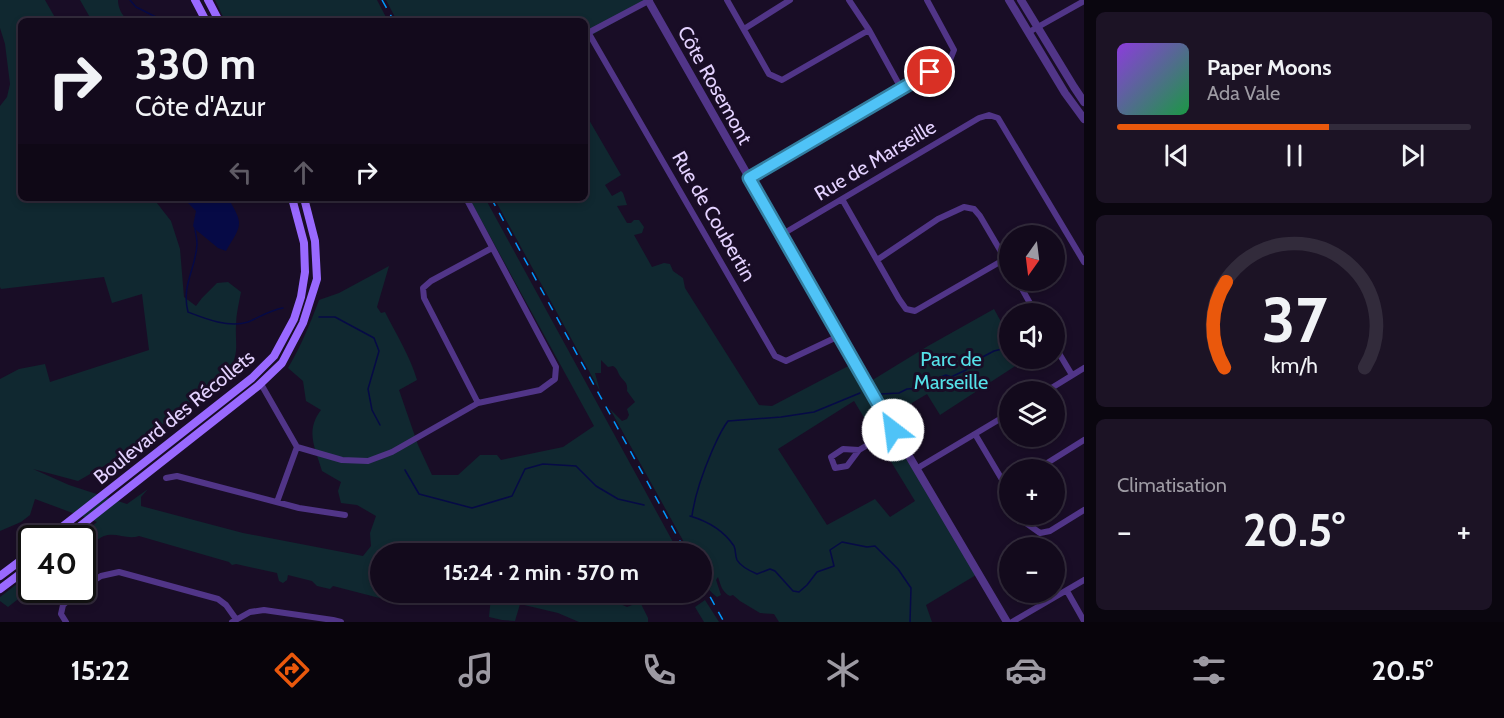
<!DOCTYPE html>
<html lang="fr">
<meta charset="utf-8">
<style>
body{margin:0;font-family:Cabin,sans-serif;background:#1c1325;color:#f1f3f6;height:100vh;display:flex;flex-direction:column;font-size:22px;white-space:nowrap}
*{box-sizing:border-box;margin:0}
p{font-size:20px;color:#9d9aa3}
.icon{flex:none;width:33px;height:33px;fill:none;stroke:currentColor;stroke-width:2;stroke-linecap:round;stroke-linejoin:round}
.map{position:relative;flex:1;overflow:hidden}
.details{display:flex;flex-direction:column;gap:12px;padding:12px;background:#0a060f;width:420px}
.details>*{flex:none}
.guide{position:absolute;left:18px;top:18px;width:570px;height:183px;border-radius:9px;box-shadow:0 3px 9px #0003,0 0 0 2px #322b3b;background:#130a1c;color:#f1f3f6;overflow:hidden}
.needle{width:39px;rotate:194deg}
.buttons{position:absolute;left:999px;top:225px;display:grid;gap:12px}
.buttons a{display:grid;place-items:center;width:66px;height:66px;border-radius:50%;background:#130a1c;box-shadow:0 3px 9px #0003,0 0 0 2px #322b3b;font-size:30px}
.speed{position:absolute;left:18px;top:525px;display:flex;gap:12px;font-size:30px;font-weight:700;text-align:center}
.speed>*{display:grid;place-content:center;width:78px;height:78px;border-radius:50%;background:#130a1c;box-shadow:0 3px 9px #0003,0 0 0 2px #322b3b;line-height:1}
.speed .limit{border:3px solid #111;border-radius:9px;background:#fff;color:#111}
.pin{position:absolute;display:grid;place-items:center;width:51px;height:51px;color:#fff;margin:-26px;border:3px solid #fff;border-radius:50%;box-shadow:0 2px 6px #0007}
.me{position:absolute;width:66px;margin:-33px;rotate:330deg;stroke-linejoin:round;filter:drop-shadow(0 0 4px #0008)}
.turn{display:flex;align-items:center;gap:21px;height:126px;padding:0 18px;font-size:27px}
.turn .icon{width:78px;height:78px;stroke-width:2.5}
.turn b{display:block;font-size:42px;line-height:51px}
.lanes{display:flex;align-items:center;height:57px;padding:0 18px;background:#0003;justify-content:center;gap:30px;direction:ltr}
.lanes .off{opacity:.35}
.big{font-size:45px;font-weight:700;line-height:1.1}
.details .card{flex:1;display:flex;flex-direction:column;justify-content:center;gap:9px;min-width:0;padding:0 21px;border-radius:9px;background:#1c1325}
.details .dial{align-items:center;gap:0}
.dial svg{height:156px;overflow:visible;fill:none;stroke:#322b3b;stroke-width:7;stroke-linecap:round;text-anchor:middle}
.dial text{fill:#f1f3f6;stroke:none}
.song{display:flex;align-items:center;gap:18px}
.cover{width:72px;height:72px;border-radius:9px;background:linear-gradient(135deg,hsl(270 70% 55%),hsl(140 70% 35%))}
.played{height:6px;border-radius:3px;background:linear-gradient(90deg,#ea580c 60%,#322b3b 60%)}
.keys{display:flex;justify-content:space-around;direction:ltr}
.heat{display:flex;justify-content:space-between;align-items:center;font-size:33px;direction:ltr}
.trip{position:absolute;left:370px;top:543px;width:342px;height:60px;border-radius:30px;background:#130a1c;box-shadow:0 3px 9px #0003,0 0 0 2px #322b3b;font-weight:700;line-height:60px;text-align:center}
.tab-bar{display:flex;height:96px;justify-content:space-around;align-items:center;background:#08040b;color:#9d9aa3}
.tab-bar .icon{width:42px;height:42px}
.tab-bar .on{color:#ea580c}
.tab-bar b{font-size:27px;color:#f1f3f6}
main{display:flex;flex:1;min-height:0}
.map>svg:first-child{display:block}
.green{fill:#102830}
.water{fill:#060a46}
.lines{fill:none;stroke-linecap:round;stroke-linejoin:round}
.stream{stroke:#060a46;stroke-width:1.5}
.minor{stroke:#513588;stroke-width:6}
.tertiary{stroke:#513588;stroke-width:8}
.secondary{stroke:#9969ff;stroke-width:8}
.rail{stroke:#0098fd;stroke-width:1.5;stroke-dasharray:9 8;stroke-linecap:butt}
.route-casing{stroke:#337fa1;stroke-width:15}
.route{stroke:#4fc3f7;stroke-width:10}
.labels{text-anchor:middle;stroke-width:6;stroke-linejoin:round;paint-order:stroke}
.street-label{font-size:20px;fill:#e4d2ff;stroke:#190d26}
.park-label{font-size:20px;fill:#55e1e8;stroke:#190d26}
</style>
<main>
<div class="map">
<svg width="1084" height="622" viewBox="0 0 1084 622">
<rect width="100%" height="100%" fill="#190d26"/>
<path class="green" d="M0 0H45L57 21H21V198H153L171 221 180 249 184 297 196 306 202 298 217 283 228 282 241 292C239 303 236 314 236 325 235 344 240 354 228 371L130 451 78 481 33 469 69 485 127 504 148 489 141 497V506L243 533 363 556 371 546 370 533 376 516 357 505 341 503 338 491 341 482 322 471C315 448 305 431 321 410L306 401 303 381 288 368C301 346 310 324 319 300L339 293 389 266 377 307 381 313 385 312C396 334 410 356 417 380L399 390 418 445 432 475H458L480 455H497L501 460 563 447 594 426 469 198H485L679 553 381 554V592L425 593 395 602 333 586 330 589 317 586 312 581 288 575 287 580 283 583 279 581 277 573 236 564 232 565 229 562 139 536C128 540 115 532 104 536 97 539 89 546 83 550L82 538H76L97 522 35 499 30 515 21 522 0 531V379L19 369 45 364 50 382 149 350 142 294 112 303 104 277 1 289 0 287V106L7 97 10 84 5 44 0 28Z
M80 0H118C118 8 122 16 129 21H92Z
M215 0H377L388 21H225Z
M386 0H648L650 2 585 39V21H397Z
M585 113 621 175 605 185 612 196 621 191 623 193 627 205 617 206 627 223H631L634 220H639L644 227 642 233 634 235 652 267 664 263 670 264 673 271 683 278 685 288 759 405 772 406 854 363 866 384 928 346 994 309 1009 336 1010 358 1022 359 1023 361 940 415 927 394 885 419 878 425 874 434 854 401 778 449 827 525 875 499 890 517 915 501 879 442 894 433 976 575 926 605 932 622H779L774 614 760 613 740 601 733 595 730 596C722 592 721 586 718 577L716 580 721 595 717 597C701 586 702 571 702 554L690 553 610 409 622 421 627 419 629 415 627 409 635 402 627 391C628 382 624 382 620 376 617 371 618 369 613 366L608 367 601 360V373H595L600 391 494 198H585Z
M31 573V589L8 607 0 601V597Z
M429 593H607L611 600 627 607 640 602 648 618V622H579L558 613 520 604 515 621 502 620 489 617 491 597Z
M705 600 719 622H704L695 607Z"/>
<path class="water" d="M171 198H228C244 225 242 224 226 251L218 248 195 229 193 226 196 211 188 203 176 202 171 200Z"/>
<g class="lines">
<path class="stream" d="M130 0 136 7 158 18 173 21
M195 229C196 234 197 239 197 244 196 269 181 285 188 312 206 319 229 328 248 322 260 317 270 310 283 308
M319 317H335L374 338 379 351 368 389 372 410 380 425
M881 394 899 393 907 389 920 388 933 380 946 375 951 377 966 370 973 362 994 351 1010 347
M405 470 419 494 472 508 512 496 525 469 543 464 576 466 596 486 618 499 644 505
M690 516C707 521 724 531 734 546 736 550 735 556 737 560 741 567 750 571 757 574L770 569 775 571 793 591 799 592 807 585 817 572 834 566 830 550 842 542 867 547 875 546 898 569 911 588 910 622
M692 516C695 493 703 472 712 451 717 440 721 430 728 421L781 417 814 412 860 393"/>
<path class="minor" d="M727 0 769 74 782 80 869 30
M849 0 869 30 901 88
M744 29 790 0
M588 32 775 356 786 361 839 336
M1029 32 1084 1
M586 34 650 0
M749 178 950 60 954 50 927 0
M842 199 899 299 906 309 915 311 1005 259
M781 235 979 118 989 115 998 118 1084 262
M877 260 938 219 964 207 974 209 980 216 1010 267
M1017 280 1036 314
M1054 345 1072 375
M261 384 297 447 342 460 368 461 392 452 478 403 540 390 555 379 556 367 466 198
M1045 392 1084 368
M478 403 424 298 423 288 431 281 492 248
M975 434 1010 493
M859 450 843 449 831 457 835 468 847 466 859 450 893 430
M916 469 1010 413
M1036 470 1084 440
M166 478 177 476 299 508 345 515
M277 502 297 447
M1021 514 1026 523 1040 533 1050 531 1084 510
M82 588 101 576 119 572 218 599 226 605 236 619
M1067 591 1084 621
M66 622 61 614 63 605 80 590
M232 622 250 612 264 610 333 620 341 622
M1012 622 1084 580"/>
<path class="tertiary" d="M648 0 870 390 1007 622
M1009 0 1065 93 1084 119
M1021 0 1074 87 1084 102"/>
<path class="secondary" d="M195 0 206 21
M208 0 219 21
M48 538 252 378 274 356 294 319 301 297 305 272 304 243 292 198
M65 538 258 386 282 363 303 323 317 279 315 241 304 198
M0 576 32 552
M0 589 32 565"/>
<path class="rail" d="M382 0 394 21
M491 198 687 554
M702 582 724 622"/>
</g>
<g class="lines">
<defs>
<path id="route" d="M893 430 749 178 930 72"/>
</defs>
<use href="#route" class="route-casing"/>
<use href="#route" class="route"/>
</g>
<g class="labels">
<g class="street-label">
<text transform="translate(715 85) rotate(61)" y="7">Côte Rosemont</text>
<text transform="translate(875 160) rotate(-31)" y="7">Rue de Marseille</text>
<text transform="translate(714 216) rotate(60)" y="7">Rue de Coubertin</text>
<text transform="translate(174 417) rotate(-39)" y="7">Boulevard des Récollets</text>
</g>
<g class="park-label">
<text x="951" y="366">Parc de<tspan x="951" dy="23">Marseille</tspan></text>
</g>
</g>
</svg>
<div class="buttons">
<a><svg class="needle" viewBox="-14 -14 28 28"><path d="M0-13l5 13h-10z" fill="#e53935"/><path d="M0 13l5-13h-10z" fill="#9d9aa3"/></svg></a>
<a><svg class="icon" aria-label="sound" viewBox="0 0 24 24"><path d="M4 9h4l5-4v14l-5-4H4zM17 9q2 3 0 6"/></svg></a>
<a><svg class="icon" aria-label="layers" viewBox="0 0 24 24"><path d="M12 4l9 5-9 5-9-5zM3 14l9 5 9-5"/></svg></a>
<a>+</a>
<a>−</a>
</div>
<div class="speed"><div class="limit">40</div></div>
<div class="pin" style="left:930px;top:72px;background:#d93025"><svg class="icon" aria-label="arrive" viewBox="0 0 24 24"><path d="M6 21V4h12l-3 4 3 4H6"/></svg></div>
<svg class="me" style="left:893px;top:430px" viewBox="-20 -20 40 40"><circle r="19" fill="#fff"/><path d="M0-13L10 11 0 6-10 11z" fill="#4fc3f7"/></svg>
<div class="trip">15:24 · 2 min · 570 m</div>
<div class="guide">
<div class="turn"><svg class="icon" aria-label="right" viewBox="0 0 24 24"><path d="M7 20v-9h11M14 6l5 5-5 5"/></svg><div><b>330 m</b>Côte d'Azur</div></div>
<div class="lanes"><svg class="icon off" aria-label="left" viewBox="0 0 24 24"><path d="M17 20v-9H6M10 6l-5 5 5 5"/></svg><svg class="icon off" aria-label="ahead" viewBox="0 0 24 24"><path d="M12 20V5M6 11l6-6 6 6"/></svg><svg class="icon" aria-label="right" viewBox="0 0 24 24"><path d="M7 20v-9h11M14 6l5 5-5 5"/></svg></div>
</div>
</div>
<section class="details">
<div class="card">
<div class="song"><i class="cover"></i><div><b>Paper Moons</b><p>Ada Vale</p></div></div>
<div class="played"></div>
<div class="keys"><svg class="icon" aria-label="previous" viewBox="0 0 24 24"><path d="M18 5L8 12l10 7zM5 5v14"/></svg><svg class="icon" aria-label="pause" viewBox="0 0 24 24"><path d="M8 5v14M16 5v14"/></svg><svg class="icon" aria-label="next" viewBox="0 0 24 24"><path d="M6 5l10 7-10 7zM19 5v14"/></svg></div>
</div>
<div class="card dial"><svg viewBox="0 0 100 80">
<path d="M14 69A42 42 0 1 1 86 69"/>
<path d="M14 69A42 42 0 0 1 15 25" stroke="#ea580c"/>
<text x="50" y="56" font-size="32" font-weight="700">37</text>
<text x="50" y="72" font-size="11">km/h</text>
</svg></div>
<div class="card"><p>Climatisation</p>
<div class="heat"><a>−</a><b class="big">20.5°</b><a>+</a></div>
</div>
</section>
</main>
<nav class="tab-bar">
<b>15:22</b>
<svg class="icon on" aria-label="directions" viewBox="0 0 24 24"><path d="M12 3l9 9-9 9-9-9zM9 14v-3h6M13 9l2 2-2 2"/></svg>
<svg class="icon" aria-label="music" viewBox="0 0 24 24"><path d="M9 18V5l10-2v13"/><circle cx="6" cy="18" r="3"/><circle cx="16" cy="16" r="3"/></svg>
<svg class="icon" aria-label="phone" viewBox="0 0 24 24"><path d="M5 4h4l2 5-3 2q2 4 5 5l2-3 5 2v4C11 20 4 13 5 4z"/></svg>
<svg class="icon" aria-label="climate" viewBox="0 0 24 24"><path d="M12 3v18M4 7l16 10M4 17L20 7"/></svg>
<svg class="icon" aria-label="car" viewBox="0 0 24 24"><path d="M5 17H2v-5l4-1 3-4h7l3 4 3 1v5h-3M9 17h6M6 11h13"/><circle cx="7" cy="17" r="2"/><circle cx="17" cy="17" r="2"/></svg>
<svg class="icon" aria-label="filters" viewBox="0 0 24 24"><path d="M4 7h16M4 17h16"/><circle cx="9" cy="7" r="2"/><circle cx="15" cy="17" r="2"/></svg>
<b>20.5°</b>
</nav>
